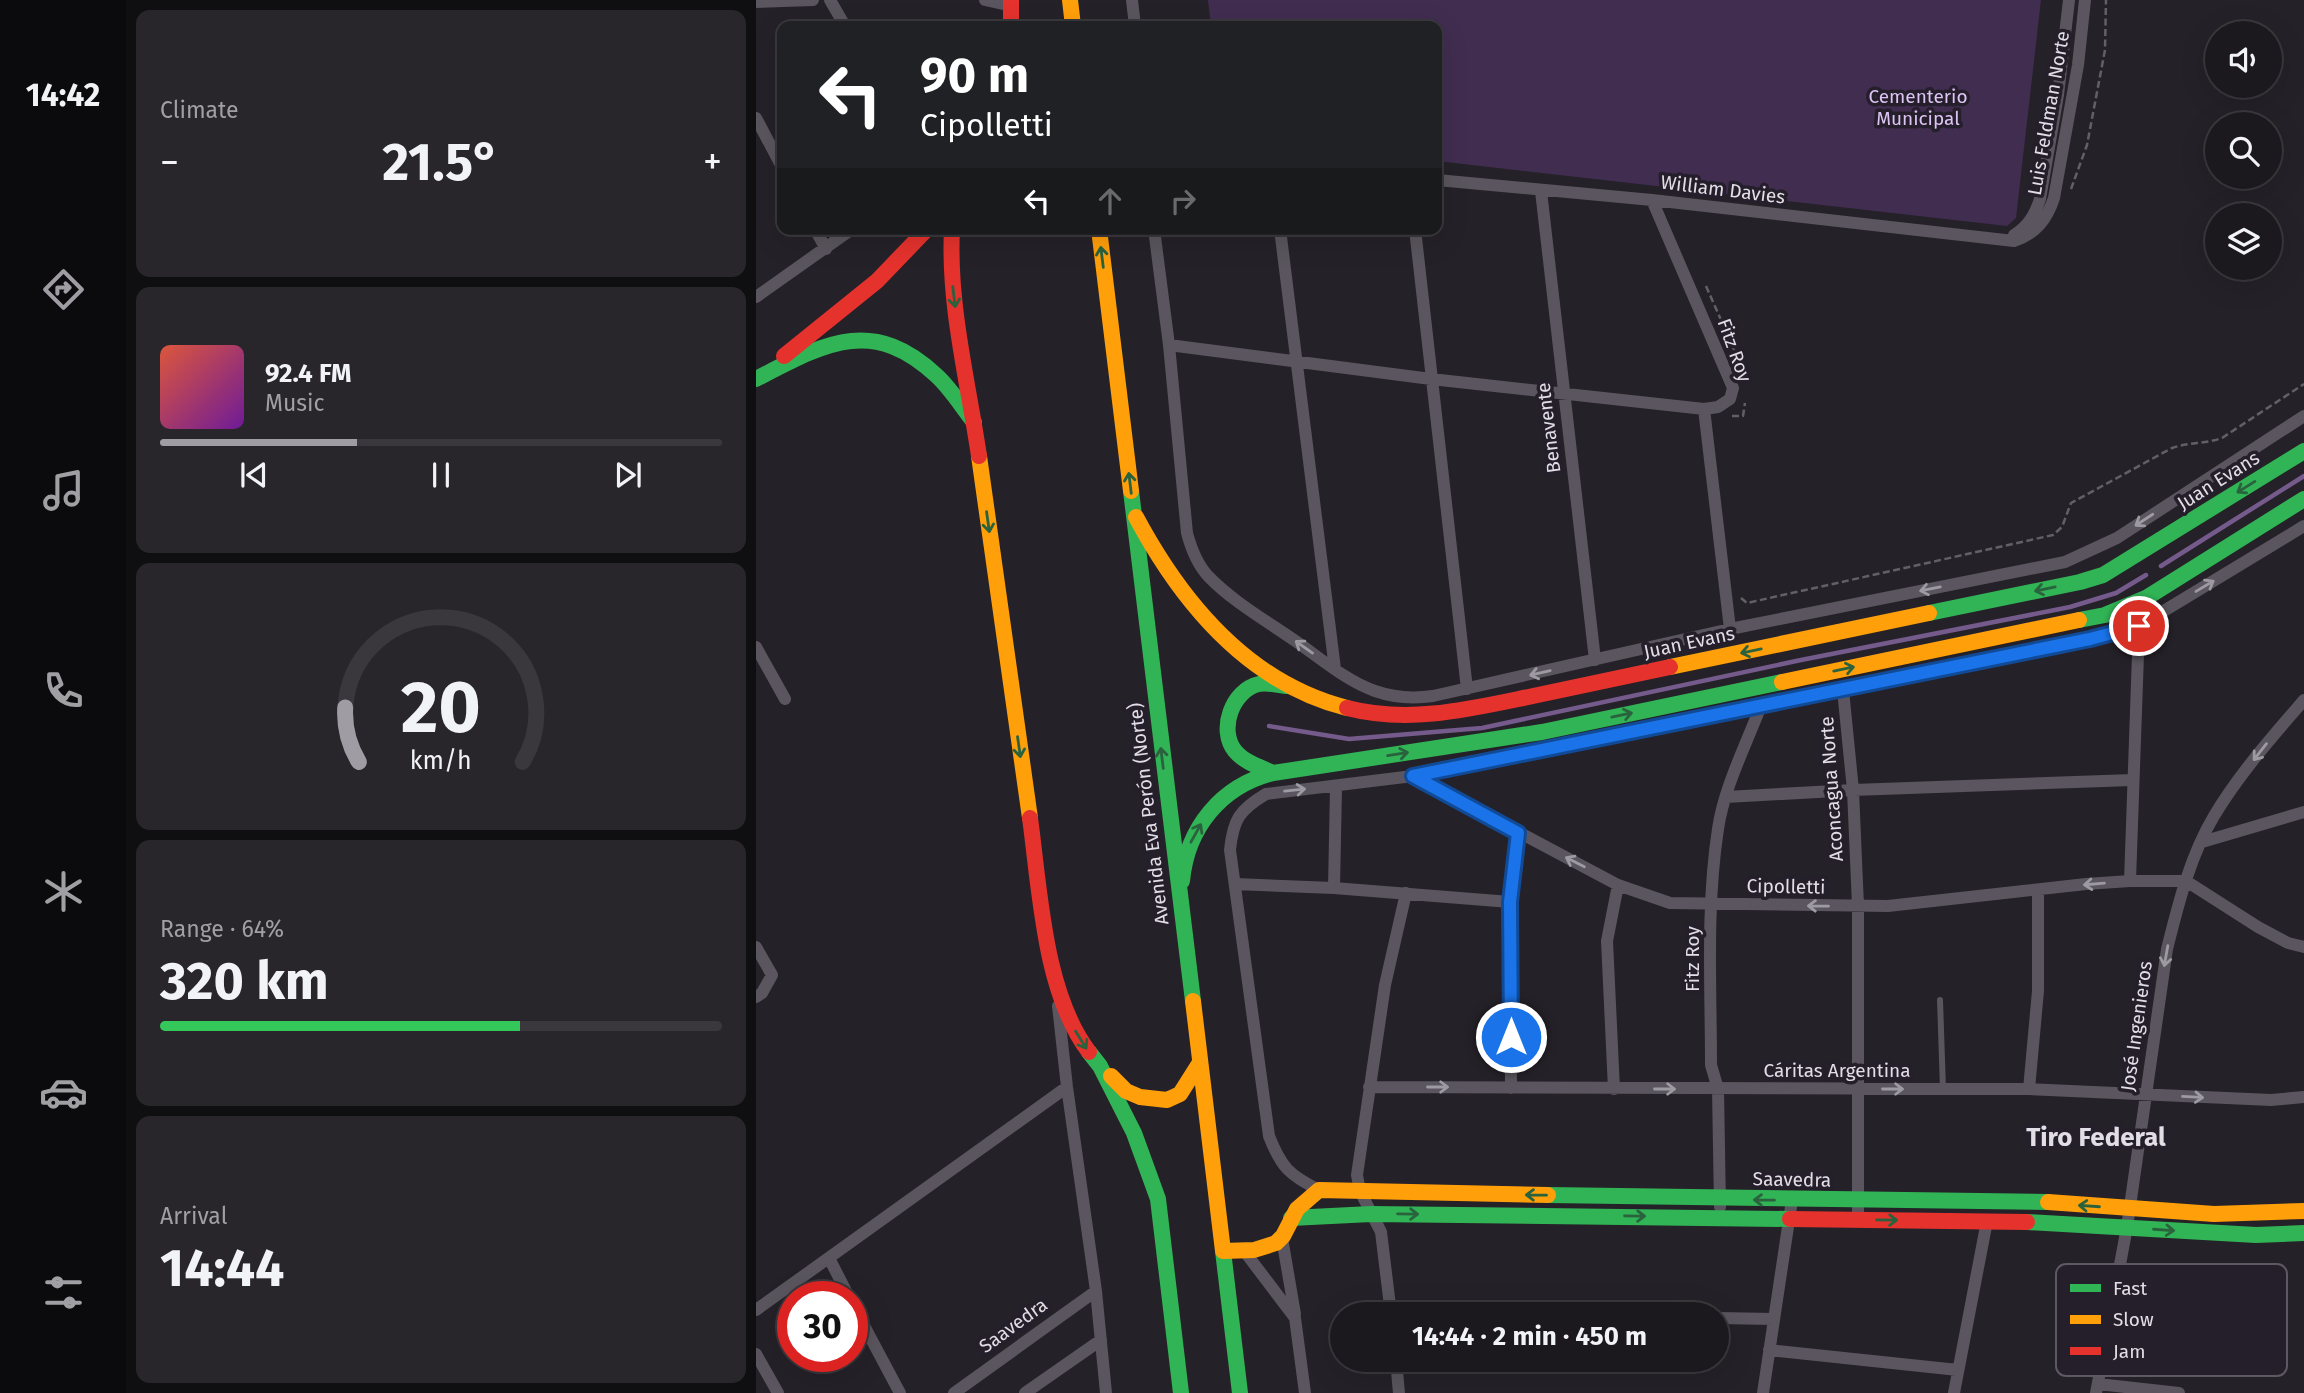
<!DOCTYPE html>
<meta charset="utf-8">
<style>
body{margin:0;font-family:"Fira Sans",sans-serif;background:#29262b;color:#f1f3f6;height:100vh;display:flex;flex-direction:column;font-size:26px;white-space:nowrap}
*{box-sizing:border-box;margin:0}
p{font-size:23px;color:#a0a0a4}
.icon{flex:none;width:38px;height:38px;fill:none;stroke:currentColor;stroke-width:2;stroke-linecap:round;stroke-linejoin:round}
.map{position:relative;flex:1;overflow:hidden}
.drawer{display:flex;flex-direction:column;gap:10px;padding:10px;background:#0f0e10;width:630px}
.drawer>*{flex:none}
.hud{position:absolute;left:21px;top:21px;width:665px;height:214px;border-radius:14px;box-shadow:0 7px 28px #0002,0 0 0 2px #3a383c;background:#202124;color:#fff;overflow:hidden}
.tools{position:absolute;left:1449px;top:21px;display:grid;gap:14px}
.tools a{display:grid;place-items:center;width:77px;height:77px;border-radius:50%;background:#1c191e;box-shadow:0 7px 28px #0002,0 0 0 2px #3a383c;font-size:35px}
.speed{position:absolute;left:21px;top:1281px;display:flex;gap:14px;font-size:35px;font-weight:700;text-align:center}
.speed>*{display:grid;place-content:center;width:91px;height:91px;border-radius:50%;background:#1c191e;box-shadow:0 7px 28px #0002,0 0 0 2px #3a383c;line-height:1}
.speed .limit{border:10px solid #d22;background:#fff;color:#111}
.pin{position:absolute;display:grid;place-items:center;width:60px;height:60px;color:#fff;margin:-30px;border:4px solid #fff;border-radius:50%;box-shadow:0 2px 7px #0007}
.me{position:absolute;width:77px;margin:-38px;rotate:0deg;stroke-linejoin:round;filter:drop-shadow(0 0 5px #0008)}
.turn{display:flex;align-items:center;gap:24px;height:147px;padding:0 28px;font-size:32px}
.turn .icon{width:91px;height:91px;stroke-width:2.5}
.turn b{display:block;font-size:49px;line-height:60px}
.lanes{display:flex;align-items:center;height:66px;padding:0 28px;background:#0003;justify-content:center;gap:35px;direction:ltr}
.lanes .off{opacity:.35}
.big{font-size:52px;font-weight:700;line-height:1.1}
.drawer .tile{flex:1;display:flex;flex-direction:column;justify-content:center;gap:10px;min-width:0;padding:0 24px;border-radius:14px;background:#29262b}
.drawer .dial{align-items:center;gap:0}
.dial svg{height:182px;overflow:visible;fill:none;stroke:#3a383c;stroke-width:7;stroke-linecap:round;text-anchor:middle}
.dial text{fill:#f1f3f6;stroke:none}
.song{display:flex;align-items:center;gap:21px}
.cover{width:84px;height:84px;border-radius:10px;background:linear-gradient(135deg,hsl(10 70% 55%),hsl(280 70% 35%))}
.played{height:7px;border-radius:4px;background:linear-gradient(90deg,#a09ca4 35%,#3a383c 35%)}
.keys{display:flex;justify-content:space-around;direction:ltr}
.heat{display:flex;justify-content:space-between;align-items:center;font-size:38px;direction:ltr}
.charge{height:10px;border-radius:5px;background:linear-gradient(90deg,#34c759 64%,#3a383c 0)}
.trip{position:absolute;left:574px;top:1302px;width:399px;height:70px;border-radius:35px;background:#1c191e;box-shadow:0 7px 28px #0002,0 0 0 2px #3a383c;font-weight:700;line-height:70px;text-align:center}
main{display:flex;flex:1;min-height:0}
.tabs{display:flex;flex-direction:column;width:126px;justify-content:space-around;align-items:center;background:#0b0a0c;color:#a0a0a4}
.tabs .icon{width:49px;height:49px}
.tabs .active{color:#a09ca4}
.tabs b{font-size:32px;color:#f1f3f6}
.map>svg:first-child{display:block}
.green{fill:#402d50}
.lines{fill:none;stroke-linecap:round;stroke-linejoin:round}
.stream{stroke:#755b8c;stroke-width:4.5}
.path{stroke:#636065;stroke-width:2.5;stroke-dasharray:7 3.5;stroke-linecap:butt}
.lane{stroke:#5a555e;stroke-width:6}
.street{stroke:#5a555e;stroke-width:12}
.fast{stroke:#30b455;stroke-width:16}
.slow{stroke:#ff9f0a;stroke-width:16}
.jam{stroke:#e5322d;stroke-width:16}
.oneway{stroke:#2a623e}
.oneway2{stroke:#9e9aa2}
.route-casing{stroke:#114b97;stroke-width:18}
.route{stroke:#1a73e8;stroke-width:12}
.labels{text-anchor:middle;stroke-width:7;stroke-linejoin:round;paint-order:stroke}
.park-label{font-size:19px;fill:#ddc4f4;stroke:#251e2b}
.street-label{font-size:19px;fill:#e2dee6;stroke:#251e2b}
.district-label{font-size:26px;font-weight:bold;fill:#e2dee6;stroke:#251e2b}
.key{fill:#251e2b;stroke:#5e5863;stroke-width:2}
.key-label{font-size:19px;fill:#e2dee6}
</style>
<main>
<nav class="tabs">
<b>14:42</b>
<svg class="icon active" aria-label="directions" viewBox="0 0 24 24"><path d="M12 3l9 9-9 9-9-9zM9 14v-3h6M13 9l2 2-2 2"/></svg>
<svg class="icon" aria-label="music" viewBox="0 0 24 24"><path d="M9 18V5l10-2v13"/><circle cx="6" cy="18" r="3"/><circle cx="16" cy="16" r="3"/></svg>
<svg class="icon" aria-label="phone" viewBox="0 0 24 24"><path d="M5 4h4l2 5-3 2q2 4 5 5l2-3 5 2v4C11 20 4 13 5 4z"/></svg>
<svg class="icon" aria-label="climate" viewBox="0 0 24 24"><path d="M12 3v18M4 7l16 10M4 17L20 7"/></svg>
<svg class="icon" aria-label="car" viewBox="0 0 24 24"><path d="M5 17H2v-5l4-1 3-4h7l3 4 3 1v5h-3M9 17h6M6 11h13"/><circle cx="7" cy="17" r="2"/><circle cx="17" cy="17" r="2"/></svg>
<svg class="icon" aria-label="filters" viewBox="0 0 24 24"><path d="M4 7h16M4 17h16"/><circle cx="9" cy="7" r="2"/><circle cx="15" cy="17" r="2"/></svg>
</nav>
<section class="drawer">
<div class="tile"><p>Climate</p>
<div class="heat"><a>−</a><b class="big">21.5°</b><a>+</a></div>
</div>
<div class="tile">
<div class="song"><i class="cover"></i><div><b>92.4 FM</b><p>Music</p></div></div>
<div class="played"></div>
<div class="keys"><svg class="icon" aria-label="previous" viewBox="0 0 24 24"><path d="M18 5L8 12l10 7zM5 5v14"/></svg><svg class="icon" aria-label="pause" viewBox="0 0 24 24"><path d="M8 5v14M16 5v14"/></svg><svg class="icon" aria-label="next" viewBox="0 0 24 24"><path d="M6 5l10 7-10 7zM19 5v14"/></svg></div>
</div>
<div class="tile dial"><svg viewBox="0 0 100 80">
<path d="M14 69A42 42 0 1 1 86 69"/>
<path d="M14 69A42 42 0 0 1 8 45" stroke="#a09ca4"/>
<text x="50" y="56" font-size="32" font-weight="700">20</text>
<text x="50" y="72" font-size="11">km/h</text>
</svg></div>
<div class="tile"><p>Range · 64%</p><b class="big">320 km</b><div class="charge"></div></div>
<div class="tile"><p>Arrival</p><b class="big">14:44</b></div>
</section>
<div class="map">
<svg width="1548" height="1393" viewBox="0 0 1548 1393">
<rect width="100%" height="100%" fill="#252128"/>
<path class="green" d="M452 0H1285L1260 218 1251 226 681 161V26H455Z
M100 20 196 21 197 26H103Z"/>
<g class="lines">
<path class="stream" d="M1405 566 1548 476
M513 726 593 739 726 728 1045 660 1314 607 1360 593 1390 575"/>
<path class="path" d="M1315 189 1331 145 1349 50 1350 0
M950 286 991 379V382
M976 416H987L989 403
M985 598 991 603 1297 535 1306 527 1315 503 1416 448C1433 442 1449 444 1466 438L1548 384"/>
<path class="lane" d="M1184 1000 1187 1089"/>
<path class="street" d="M74 0 89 26
M229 0 256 6
M376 0 379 26
M0 2 57 0
M0 118 26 167
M681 180 896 200 1258 241C1280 234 1291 219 1298 198L1322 65 1329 0
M785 191 839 660
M896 200 977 388 974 399 962 407 948 409 974 629
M59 229 70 249
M398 229 413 345 431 533C435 548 441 564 452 576 476 601 509 620 538 640 563 657 590 681 619 691 639 698 656 699 677 696L974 629 1309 562 1361 538 1548 416
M524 229 579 669
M659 229 711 689
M1258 235C1272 226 1279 215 1284 199L1302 95 1313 0
M0 297 96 229
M413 345 675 379 948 409
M0 647 29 699
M1087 690 1097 790 1102 906V1220
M657 776 862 885 914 903 1132 906 1330 884 1374 881H1430L1502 927 1532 943 1548 947
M970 797 1097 790 1376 780
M1446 842 1548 812
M1374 881 1383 626
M479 884 578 888 754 902
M578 888 580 787
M0 947 16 975 6 993 0 997
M302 1006 311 1087 340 1291 350 1393
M613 1087 1273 1089 1515 1100 1548 1097
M755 1088 754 902 762 833
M858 1089 851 941 862 885
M1273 1089 1282 991V890
M563 1190C533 1175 525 1167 513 1136L474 850C477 820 483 810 510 794L657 776 1334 639 1383 626 1548 526
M964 1207 962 1089 955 1065C955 987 950 907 962 829 968 788 989 747 1004 708
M526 1238 539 1314
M489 1252 539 1318 549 1393
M73 1258 93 1297
M96 1303 144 1393
M634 1309 832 1314
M0 1310 311 1087
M635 1314 625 1232 604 1191 601 1175 629 985 650 893
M961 1318 1018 1319
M1013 1350 1202 1370
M0 1354 22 1393
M640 1360 643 1393
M1342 1384 1423 1393
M198 1393 340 1291
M269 1393 345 1340
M1007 1393 1036 1200
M1198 1393 1231 1221
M1340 1393 1371 1227 1411 949C1422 905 1434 856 1458 816 1483 774 1516 737 1548 700"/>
<path class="fast" d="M0 379C68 344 116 315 181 376 195 389 206 407 218 422
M375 491 437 1001
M1173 613 1324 582 1347 575 1548 451
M1323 620 1349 615 1390 598 1548 499
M517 773C504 767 488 762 479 751 462 730 476 690 503 684 511 682 521 685 530 686
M426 881C431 828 465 786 517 773L786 732 1026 682
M333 1052 344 1066 378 1133 402 1199 425 1393
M792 1195 1292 1202
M535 1218 615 1214 1034 1219
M1271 1222 1500 1235 1548 1233
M467 1251 484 1393"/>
<path class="slow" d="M314 0 317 26
M343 229 375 491
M223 456 274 818
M380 517C426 603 492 683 591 708
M914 667 1173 613
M1026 682 1323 620
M437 1001 467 1251
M355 1076 370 1091 384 1097 411 1100 424 1094 443 1064
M1292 1202 1458 1214 1548 1211
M467 1251 498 1250 520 1243 527 1236 541 1209 563 1190 792 1195"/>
<path class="jam" d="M255 0V26
M196 229C192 305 212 381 223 456
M28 356 121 281 171 229
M591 708C654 724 714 709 777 696 823 686 868 677 914 667
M274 818C284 891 288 993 333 1052
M1034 1219 1271 1222"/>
</g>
<defs><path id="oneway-shaft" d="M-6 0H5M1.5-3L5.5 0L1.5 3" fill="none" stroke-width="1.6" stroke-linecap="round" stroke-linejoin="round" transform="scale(1.75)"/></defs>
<g class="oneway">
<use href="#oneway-shaft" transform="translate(346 257) rotate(-97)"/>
<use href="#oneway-shaft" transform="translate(198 297) rotate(83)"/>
<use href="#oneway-shaft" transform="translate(374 483) rotate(-97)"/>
<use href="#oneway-shaft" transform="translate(1490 487) rotate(148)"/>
<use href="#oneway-shaft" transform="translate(232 522) rotate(82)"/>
<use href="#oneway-shaft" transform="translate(1289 589) rotate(168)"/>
<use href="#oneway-shaft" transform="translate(995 651) rotate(168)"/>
<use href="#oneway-shaft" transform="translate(1088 669) rotate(-12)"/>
<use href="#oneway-shaft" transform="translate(866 715) rotate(-12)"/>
<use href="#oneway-shaft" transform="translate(263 747) rotate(82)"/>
<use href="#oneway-shaft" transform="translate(642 754) rotate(-9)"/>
<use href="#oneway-shaft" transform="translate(406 758) rotate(-97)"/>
<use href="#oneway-shaft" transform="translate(440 833) rotate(-61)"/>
<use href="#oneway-shaft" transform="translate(325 1040) rotate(58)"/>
<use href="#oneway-shaft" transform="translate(780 1195) rotate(-179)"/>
<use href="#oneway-shaft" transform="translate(1008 1200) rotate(-179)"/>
<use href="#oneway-shaft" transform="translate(1333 1206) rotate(-176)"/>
<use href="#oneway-shaft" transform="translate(652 1214) rotate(1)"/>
<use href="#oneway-shaft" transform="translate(879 1216) rotate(1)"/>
<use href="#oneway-shaft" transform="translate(1131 1220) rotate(1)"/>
<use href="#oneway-shaft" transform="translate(1408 1230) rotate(4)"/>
</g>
<g class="oneway2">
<use href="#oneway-shaft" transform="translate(1388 520) rotate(147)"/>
<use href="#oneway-shaft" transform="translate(1449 586) rotate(-31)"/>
<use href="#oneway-shaft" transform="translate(1174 589) rotate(169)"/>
<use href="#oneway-shaft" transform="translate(548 647) rotate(-145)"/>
<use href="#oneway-shaft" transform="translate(784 673) rotate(167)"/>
<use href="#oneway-shaft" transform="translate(1504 752) rotate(128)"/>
<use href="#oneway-shaft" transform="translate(539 790) rotate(-6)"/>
<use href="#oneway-shaft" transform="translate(819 862) rotate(-153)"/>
<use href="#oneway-shaft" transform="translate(1338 884) rotate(175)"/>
<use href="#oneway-shaft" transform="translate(1062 906) rotate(-179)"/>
<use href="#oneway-shaft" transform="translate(1410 956) rotate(100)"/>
<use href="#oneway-shaft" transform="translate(682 1087)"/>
<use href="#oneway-shaft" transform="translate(909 1089)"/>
<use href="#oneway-shaft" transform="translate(1137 1089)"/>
<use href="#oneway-shaft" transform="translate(1437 1097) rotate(3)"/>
</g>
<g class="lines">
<defs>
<path id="route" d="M755 1037 754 902 762 833 657 776 1334 639 1383 626"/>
</defs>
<use href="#route" class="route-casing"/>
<use href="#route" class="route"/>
</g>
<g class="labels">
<g class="park-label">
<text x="1162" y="103">Cementerio<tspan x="1162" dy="22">Municipal</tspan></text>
</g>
<g class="street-label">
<text transform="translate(1292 113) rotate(-80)" y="7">Luis Feldman Norte</text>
<text transform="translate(967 189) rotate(7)" y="7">William Davies</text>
<text transform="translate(979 350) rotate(70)" y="7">Fitz Roy</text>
<text transform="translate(792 428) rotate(-97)" y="7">Benavente</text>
<text transform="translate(1462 480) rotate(-32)" y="7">Juan Evans</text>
<text transform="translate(933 642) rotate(-12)" y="7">Juan Evans</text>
<text transform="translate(1075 789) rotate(-94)" y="7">Aconcagua Norte</text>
<text transform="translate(392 814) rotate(-97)" y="7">Avenida Eva Perón (Norte)</text>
<text transform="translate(1030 886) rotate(1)" y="7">Cipolletti</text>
<text transform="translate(936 959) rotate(-90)" y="7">Fitz Roy</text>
<text transform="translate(1380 1026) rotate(-82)" y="7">José Ingenieros</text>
<text x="1081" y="1077">Cáritas Argentina</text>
<text transform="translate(1036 1179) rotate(1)" y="7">Saavedra</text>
<text transform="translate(257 1325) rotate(-36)" y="7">Saavedra</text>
</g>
<g class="district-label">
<text x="1340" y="1146">Tiro Federal</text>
</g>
</g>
<rect x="1300" y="1264" width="231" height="112" rx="10" class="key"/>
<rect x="1314" y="1284" width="31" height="8" fill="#30b455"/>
<rect x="1314" y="1315" width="31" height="9" fill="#ff9f0a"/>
<rect x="1314" y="1347" width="31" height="8" fill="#e5322d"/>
<g class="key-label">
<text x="1357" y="1295">Fast</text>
<text x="1357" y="1326">Slow</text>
<text x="1357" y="1358">Jam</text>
</g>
</svg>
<div class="tools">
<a><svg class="icon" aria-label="sound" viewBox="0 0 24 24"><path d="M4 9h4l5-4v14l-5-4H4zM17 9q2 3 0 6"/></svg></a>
<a><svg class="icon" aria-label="search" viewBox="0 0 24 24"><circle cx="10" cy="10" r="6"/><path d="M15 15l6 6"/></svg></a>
<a><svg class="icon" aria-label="layers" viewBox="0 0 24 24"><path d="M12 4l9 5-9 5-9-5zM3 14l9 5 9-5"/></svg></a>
</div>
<div class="speed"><div class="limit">30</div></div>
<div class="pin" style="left:1383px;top:626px;background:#d93025"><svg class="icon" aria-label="arrive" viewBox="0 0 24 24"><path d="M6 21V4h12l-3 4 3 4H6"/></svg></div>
<svg class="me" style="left:755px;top:1037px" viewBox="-20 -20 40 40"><circle r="17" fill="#1a73e8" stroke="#fff" stroke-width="3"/><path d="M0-11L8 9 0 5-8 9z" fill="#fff"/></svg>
<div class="trip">14:44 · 2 min · 450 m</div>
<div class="hud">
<div class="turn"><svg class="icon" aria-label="left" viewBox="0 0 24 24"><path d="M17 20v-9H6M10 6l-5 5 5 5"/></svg><div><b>90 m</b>Cipolletti</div></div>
<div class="lanes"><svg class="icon" aria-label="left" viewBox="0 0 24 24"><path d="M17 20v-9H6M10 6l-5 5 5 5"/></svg><svg class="icon off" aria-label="ahead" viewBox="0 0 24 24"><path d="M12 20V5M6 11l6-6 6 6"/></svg><svg class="icon off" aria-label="right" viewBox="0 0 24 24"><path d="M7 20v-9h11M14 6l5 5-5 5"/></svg></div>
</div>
</div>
</main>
